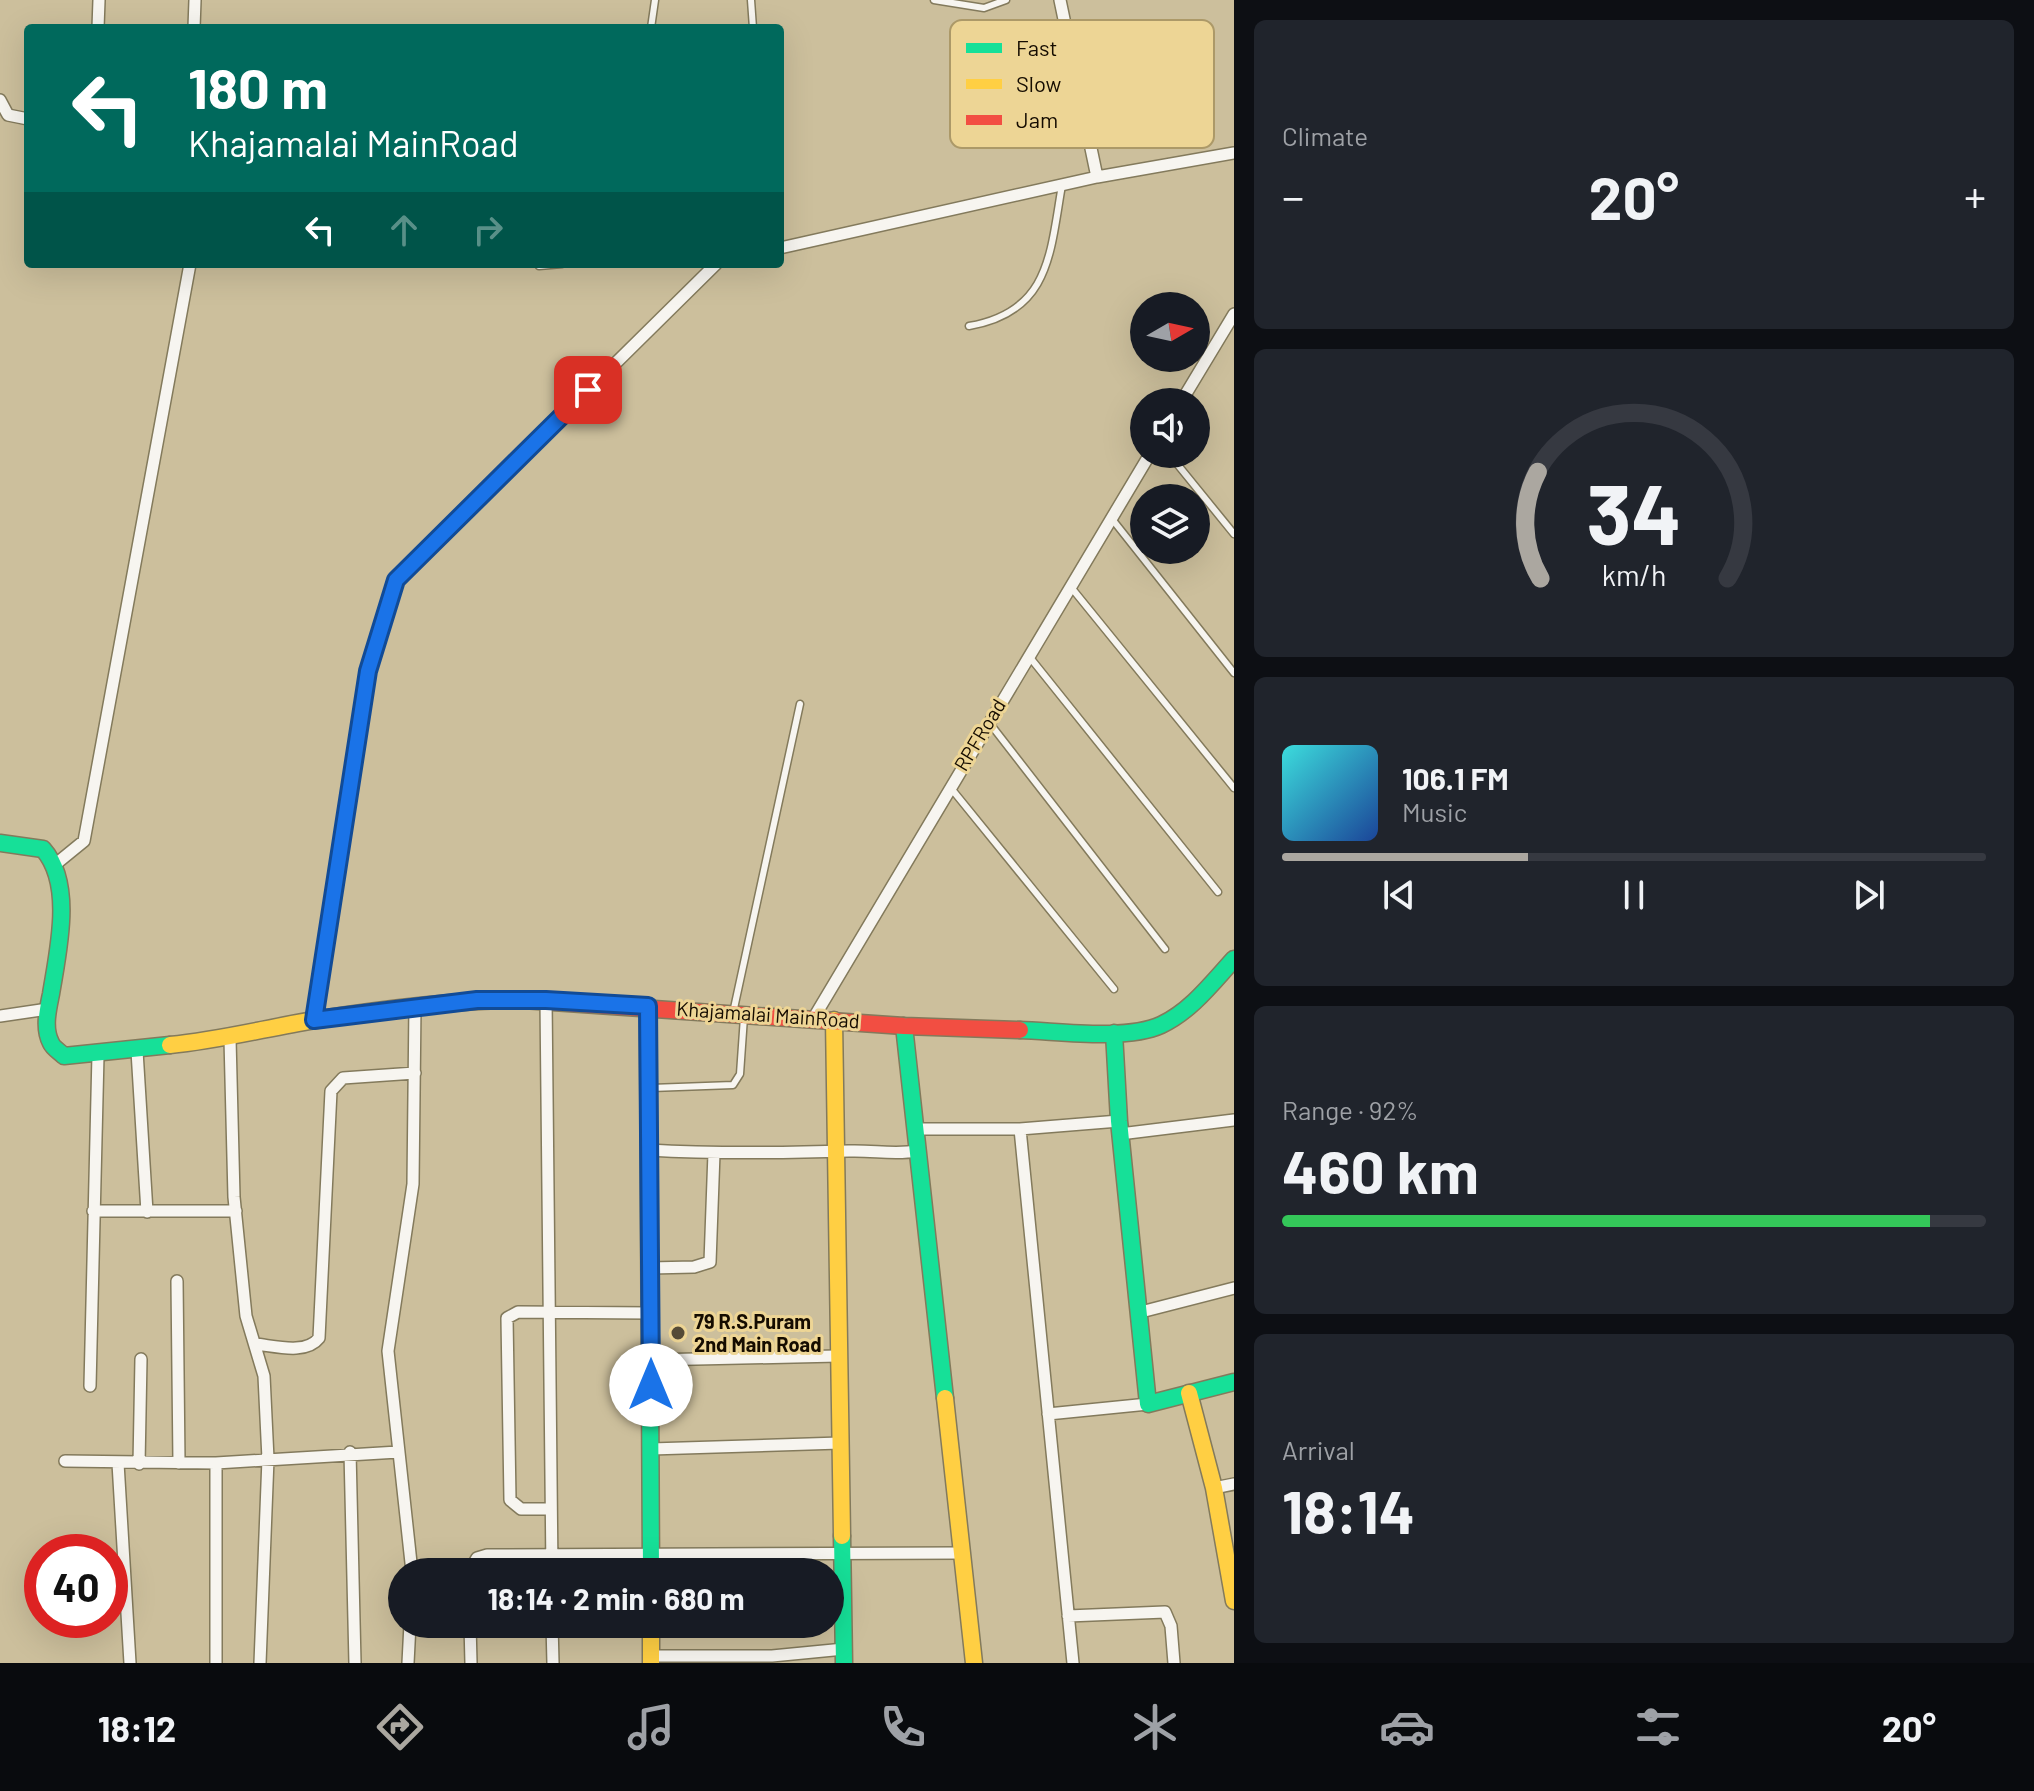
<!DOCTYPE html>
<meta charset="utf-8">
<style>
body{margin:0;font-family:Barlow,sans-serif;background:#20242c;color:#f1f3f6;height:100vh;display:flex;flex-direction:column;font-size:30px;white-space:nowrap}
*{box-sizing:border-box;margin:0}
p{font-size:26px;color:#9ea1a6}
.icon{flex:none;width:44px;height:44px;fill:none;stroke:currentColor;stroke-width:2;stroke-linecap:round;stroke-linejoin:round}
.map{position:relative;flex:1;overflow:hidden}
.drawer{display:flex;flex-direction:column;gap:20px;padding:20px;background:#0d0f14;width:800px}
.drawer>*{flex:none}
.top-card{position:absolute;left:24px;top:24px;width:760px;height:244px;border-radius:8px;box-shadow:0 8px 32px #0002;background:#00695c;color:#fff;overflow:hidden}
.needle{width:52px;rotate:81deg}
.fabs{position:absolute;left:1130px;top:292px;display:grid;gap:16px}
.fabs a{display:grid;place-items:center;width:80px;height:80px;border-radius:50%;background:#171b24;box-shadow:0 8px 32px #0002;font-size:40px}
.speed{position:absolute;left:24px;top:1534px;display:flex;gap:16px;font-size:40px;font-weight:700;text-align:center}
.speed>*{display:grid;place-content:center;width:104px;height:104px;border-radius:50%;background:#171b24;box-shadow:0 8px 32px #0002;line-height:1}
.speed .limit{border:12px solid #d22;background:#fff;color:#111}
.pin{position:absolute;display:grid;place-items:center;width:68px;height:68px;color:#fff;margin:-34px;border-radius:16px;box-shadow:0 4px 12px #0006}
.me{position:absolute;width:88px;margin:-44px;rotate:0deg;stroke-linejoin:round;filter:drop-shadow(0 0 6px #0008)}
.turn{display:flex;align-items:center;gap:28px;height:168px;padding:0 32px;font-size:36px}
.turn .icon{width:104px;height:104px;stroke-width:2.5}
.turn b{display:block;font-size:56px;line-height:68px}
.lanes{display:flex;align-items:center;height:76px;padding:0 32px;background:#0003;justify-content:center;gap:40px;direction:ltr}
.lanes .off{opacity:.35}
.big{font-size:60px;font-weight:700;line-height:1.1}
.drawer .tile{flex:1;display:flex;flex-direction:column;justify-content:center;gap:12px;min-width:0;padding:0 28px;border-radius:12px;background:#20242c}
.drawer .dial{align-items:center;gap:0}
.dial svg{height:208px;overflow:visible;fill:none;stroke:#363941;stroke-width:7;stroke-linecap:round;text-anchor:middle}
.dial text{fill:#f1f3f6;stroke:none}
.song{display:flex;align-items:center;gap:24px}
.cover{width:96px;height:96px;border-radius:12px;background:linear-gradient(135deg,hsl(180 70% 55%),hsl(220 70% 35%))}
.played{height:8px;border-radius:4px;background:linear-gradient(90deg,#aba7a0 35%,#363941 35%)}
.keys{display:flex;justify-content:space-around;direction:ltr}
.heat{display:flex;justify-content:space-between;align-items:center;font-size:44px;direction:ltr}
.charge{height:12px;border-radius:6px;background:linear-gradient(90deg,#34c759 92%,#363941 0)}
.trip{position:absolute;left:388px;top:1558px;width:456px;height:80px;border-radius:40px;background:#171b24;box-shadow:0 8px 32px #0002;font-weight:700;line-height:80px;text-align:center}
.tabs{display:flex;height:128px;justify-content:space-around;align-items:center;background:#090b0e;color:#9ea1a6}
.tabs .icon{width:56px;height:56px}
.tabs .active{color:#aba7a0}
.tabs b{font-size:36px;color:#f1f3f6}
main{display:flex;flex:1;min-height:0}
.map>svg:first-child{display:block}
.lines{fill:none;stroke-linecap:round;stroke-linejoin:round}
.lane-casing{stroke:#837a5c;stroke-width:9}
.street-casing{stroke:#837a5c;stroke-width:14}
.fast-casing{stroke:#837a5c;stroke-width:19}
.slow-casing{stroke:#837a5c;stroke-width:19}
.jam-casing{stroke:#837a5c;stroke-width:19}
.lane{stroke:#f7f5f0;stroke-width:6}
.street{stroke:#f7f5f0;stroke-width:11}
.fast{stroke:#16e098;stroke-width:16}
.slow{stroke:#ffcf43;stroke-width:16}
.jam{stroke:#f24e42;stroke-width:16}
.route-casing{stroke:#114b97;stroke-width:20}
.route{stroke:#1a73e8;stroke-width:14}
.poi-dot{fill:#554b37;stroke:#edd595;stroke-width:3}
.labels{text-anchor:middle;stroke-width:6;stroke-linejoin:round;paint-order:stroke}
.street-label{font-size:20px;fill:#150c00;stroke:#edd595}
.poi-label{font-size:20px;font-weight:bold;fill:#150c00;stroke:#edd595;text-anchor:start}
.key{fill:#edd595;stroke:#ac9968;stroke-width:2}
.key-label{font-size:22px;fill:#150c00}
</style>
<main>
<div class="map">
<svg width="1234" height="1663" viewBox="0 0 1234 1663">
<rect width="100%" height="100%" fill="#ccbf9c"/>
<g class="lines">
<defs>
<path id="lane" d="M751 0 753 28
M934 0 984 8 1006 0
M651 28 655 0
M539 266 562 264
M969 326C1050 312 1050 254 1062 185
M1169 454 1234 534
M1112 519 1234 673
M1070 586 1234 788
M1028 655 1218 892
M988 721 1165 949
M950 787 1114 989
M733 1013 800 704
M651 1088 733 1085 740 1074 744 1017"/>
<path id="street" d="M1060 0 1097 177
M98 28 99 0
M194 28 195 0
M0 100 8 115 28 119
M780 248 1097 177 1234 153
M1181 402 1234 314
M57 863 84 841 190 264
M546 1000 552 1572
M0 1016 48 1009
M813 1019 1150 454
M314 1020 368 671 396 580 716 264
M230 1039 234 1197 246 1316 264 1376 268 1459 260 1663
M137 1051 147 1212
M915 1129H1020L1119 1121
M1020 1129 1073 1663
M1120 1134 1234 1120
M649 1150C716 1154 782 1153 849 1151 873 1150 893 1155 917 1151
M93 1211H236
M650 1268 694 1267 710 1262 714 1153
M177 1281 179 1463
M1137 1313 1234 1288
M255 1344C275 1346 306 1355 319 1338L331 1091 343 1078 415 1073
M651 1360 838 1356
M90 1386 98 1055
M1048 1414 1148 1404
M651 1449 840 1443
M350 1452 355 1663
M65 1461 216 1463 398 1452
M118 1463 130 1663
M216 1463V1663
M139 1464 141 1359
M1214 1488 1234 1484
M550 1509H521L510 1500 507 1318 518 1312 650 1313
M412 1572 388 1351 413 1184 415 1005
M469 1572 477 1558 487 1555 962 1553
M1068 1616 1165 1612 1171 1626 1174 1663
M470 1624 471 1663
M552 1624 553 1663
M651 1656H772L844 1649
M408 1663 410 1624"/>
<path id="fast" d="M0 843 43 849C74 884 58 951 51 994 48 1009 43 1028 51 1043 53 1048 60 1052 64 1056L170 1045
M648 1006 651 1572
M904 1026 945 1398
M1020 1030C1058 1031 1126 1041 1161 1025 1191 1011 1212 983 1234 959
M1114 1033 1119 1121 1148 1404 1234 1382
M842 1536 844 1663"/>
<path id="slow" d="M834 1020 842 1536
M170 1045C221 1040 266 1028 315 1020 384 1009 454 1000 523 1000
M1189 1393 1214 1488 1234 1601
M945 1398 974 1663
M651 1624V1663"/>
<path id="jam" d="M523 1000 904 1026 1020 1030"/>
</defs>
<use href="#lane" class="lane-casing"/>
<use href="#street" class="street-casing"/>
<use href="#fast" class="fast-casing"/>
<use href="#slow" class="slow-casing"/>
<use href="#jam" class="jam-casing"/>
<use href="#lane" class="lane"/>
<use href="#street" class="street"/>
<use href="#fast" class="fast"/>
<use href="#slow" class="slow"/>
<use href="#jam" class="jam"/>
</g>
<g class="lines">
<defs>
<path id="route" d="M588 390 396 580 368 671 314 1020 477 1000H546L648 1006 651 1385"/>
</defs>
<use href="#route" class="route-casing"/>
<use href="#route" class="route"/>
</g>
<circle class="poi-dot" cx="678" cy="1333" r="8"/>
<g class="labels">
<g class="street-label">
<text transform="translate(980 735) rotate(-59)" y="7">RPFRoad</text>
<text transform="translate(768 1015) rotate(4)" y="7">Khajamalai MainRoad</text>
</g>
<g class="poi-label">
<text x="694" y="1329">79 R.S.Puram<tspan x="694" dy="23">2nd Main Road</tspan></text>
</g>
</g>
<rect x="950" y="20" width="264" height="128" rx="12" class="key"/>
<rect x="966" y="43" width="36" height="10" fill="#16e098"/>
<rect x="966" y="79" width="36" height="10" fill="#ffcf43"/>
<rect x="966" y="115" width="36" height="10" fill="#f24e42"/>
<g class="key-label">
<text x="1016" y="56">Fast</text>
<text x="1016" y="92">Slow</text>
<text x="1016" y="128">Jam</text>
</g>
</svg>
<div class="fabs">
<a><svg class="needle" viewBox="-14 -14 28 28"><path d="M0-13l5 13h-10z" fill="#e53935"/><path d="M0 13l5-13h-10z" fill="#9ea1a6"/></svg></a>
<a><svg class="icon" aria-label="sound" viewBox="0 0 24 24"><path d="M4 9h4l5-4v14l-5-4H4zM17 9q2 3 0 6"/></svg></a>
<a><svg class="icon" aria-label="layers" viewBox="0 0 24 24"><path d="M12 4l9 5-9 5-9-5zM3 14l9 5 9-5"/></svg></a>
</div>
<div class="speed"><div class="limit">40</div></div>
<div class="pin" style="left:588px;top:390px;background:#d93025"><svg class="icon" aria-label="arrive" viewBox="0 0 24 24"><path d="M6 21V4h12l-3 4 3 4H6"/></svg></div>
<svg class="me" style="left:651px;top:1385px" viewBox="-20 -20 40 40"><circle r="19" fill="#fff"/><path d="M0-13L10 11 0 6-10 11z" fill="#1a73e8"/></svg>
<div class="trip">18:14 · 2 min · 680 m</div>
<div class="top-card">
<div class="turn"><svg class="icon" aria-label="left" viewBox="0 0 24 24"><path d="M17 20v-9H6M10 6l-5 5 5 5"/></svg><div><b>180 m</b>Khajamalai MainRoad</div></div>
<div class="lanes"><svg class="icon" aria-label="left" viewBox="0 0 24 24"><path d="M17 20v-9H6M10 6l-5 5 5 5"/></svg><svg class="icon off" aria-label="ahead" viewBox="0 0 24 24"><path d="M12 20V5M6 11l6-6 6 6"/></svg><svg class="icon off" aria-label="right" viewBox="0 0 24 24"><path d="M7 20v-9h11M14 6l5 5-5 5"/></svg></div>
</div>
</div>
<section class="drawer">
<div class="tile"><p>Climate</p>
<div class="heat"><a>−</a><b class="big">20°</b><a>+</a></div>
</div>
<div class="tile dial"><svg viewBox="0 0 100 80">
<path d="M14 69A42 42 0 1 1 86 69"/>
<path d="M14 69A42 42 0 0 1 13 28" stroke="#aba7a0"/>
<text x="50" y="56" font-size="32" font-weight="700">34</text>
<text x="50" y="72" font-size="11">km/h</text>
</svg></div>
<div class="tile">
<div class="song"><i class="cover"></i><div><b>106.1 FM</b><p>Music</p></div></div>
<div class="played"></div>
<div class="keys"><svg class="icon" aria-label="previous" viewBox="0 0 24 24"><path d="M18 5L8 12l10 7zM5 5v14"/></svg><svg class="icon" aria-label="pause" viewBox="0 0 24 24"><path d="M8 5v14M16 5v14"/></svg><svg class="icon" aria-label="next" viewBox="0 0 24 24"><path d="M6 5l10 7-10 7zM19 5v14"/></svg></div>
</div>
<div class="tile"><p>Range · 92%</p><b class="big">460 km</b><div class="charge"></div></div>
<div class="tile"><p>Arrival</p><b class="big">18:14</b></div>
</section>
</main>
<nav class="tabs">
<b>18:12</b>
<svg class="icon active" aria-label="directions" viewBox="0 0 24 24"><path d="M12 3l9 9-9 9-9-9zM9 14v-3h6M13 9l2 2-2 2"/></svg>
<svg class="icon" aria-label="music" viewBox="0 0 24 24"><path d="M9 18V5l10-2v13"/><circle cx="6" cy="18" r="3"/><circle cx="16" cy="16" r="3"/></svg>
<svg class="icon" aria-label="phone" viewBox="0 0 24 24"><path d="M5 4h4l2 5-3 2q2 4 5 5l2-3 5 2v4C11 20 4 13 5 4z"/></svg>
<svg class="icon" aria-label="climate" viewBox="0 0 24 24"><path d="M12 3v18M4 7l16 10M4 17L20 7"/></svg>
<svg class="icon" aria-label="car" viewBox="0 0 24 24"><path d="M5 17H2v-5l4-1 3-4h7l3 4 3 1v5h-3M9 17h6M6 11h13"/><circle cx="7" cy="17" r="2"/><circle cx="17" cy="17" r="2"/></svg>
<svg class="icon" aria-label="filters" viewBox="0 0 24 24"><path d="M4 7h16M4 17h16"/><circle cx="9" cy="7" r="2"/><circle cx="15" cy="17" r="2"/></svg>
<b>20°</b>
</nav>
